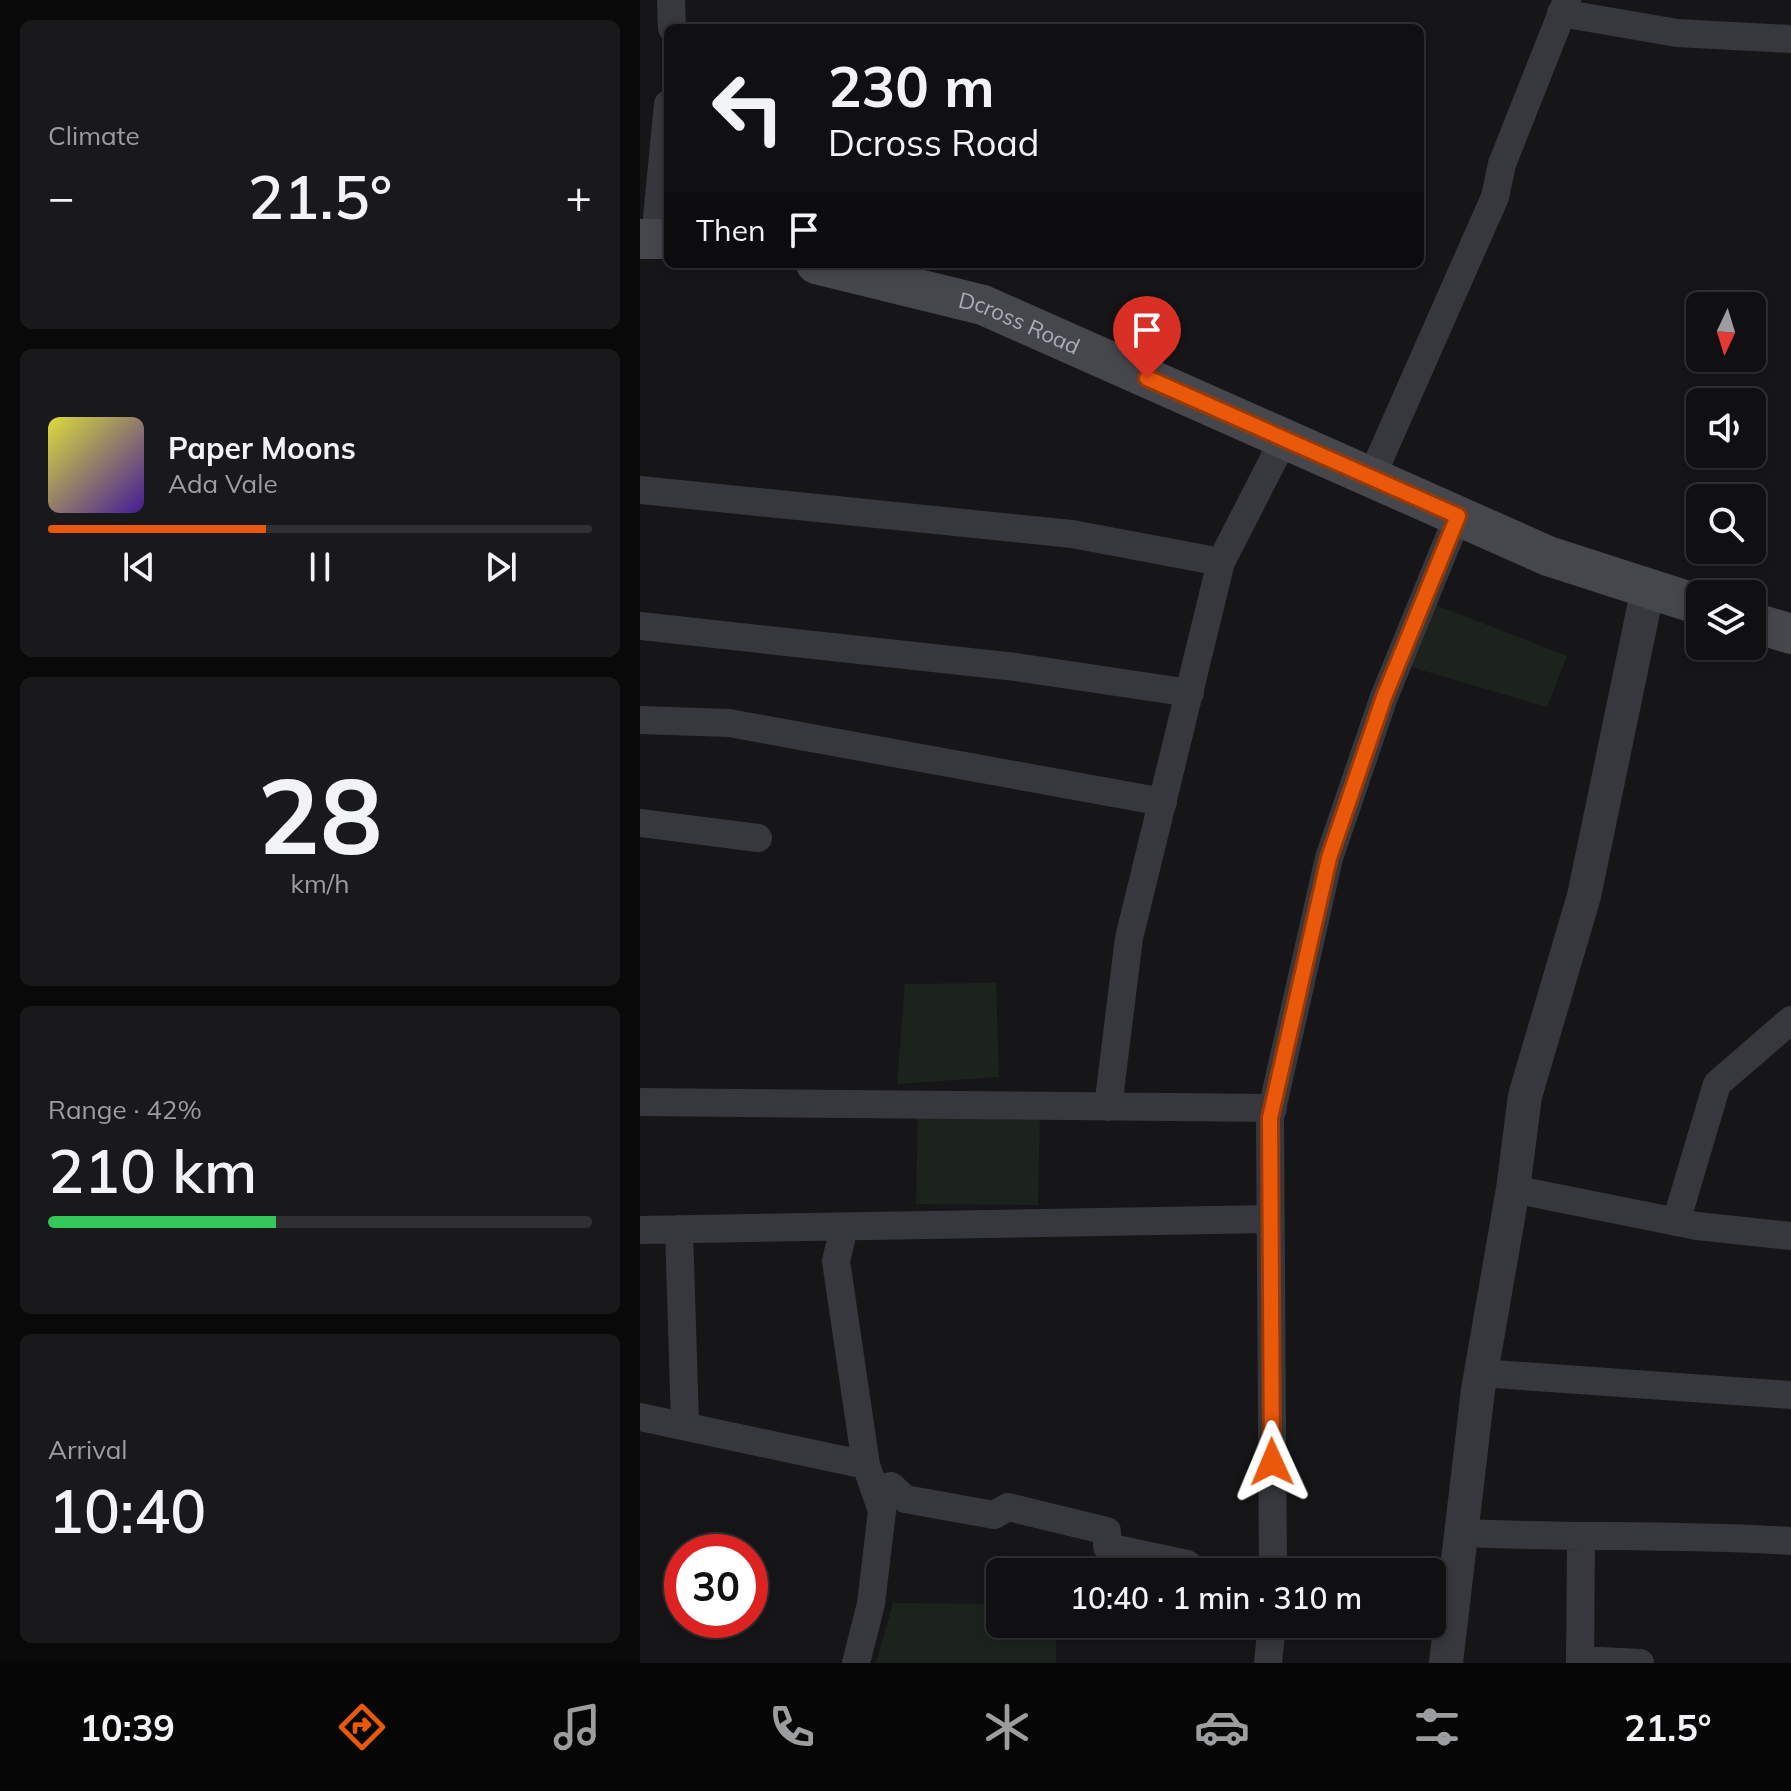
<!DOCTYPE html>
<meta charset="utf-8">
<style>
body{margin:0;font-family:Mulish,sans-serif;background:#19191b;color:#f1f3f6;height:100vh;display:flex;flex-direction:column;font-size:30px;white-space:nowrap}
*{box-sizing:border-box;margin:0}
p{font-size:26px;color:#9c9d9f}
.icon{flex:none;width:44px;height:44px;fill:none;stroke:currentColor;stroke-width:2;stroke-linecap:round;stroke-linejoin:round}
.map{position:relative;flex:1;overflow:hidden}
.sheet{display:flex;flex-direction:column;gap:20px;padding:20px;background:#09090a;width:640px}
.sheet>*{flex:none}
.guide{position:absolute;left:24px;top:24px;width:760px;height:244px;border-radius:12px;box-shadow:0 4px 12px #0003,0 0 0 2px #303032;background:#101012;color:#f1f3f6;overflow:hidden}
.needle{width:52px;rotate:184deg}
.tools{position:absolute;left:1046px;top:292px;display:grid;gap:16px}
.tools a{display:grid;place-items:center;width:80px;height:80px;border-radius:12px;background:#101012;box-shadow:0 4px 12px #0003,0 0 0 2px #303032;font-size:40px}
.speed{position:absolute;left:24px;top:1534px;display:flex;gap:16px;font-size:40px;font-weight:700;text-align:center}
.speed>*{display:grid;place-content:center;width:104px;height:104px;border-radius:50%;background:#101012;box-shadow:0 4px 12px #0003,0 0 0 2px #303032;line-height:1}
.speed .limit{border:12px solid #d22;background:#fff;color:#111}
.pin{position:absolute;display:grid;place-items:center;width:68px;height:68px;color:#fff;margin:-82px -34px;border-radius:50% 50% 50% 0;rotate:-45deg;box-shadow:0 0 8px #0007}
.pin .icon{rotate:45deg}
.me{position:absolute;width:88px;margin:-44px;rotate:359deg;stroke-linejoin:round;filter:drop-shadow(0 0 6px #0008)}
.turn{display:flex;align-items:center;gap:28px;height:168px;padding:0 32px;font-size:36px}
.turn .icon{width:104px;height:104px;stroke-width:2.5}
.turn b{display:block;font-size:56px;line-height:68px}
.then{display:flex;align-items:center;height:76px;padding:0 32px;background:#0003;gap:16px;font-size:30px}
.big{font-size:60px;font-weight:600;line-height:1.1}
.sheet .tile{flex:1;display:flex;flex-direction:column;justify-content:center;gap:12px;min-width:0;padding:0 28px;border-radius:12px;background:#19191b}
.sheet .dial{align-items:center;gap:0}
.dial b{font-size:104px;line-height:1}
.song{display:flex;align-items:center;gap:24px}
.cover{width:96px;height:96px;border-radius:12px;background:linear-gradient(135deg,hsl(60 70% 55%),hsl(260 70% 35%))}
.played{height:8px;border-radius:4px;background:linear-gradient(90deg,#ea580c 40%,#303032 40%)}
.keys{display:flex;justify-content:space-around;direction:ltr}
.heat{display:flex;justify-content:space-between;align-items:center;font-size:44px;direction:ltr}
.charge{height:12px;border-radius:6px;background:linear-gradient(90deg,#34c759 42%,#303032 0)}
.trip{position:absolute;left:346px;top:1558px;width:460px;height:80px;border-radius:12px;background:#101012;box-shadow:0 4px 12px #0003,0 0 0 2px #303032;font-weight:600;line-height:80px;text-align:center}
.menu{display:flex;height:128px;justify-content:space-around;align-items:center;background:#060607;color:#9c9d9f}
.menu .icon{width:56px;height:56px}
.menu .on{color:#ea580c}
.menu b{font-size:36px;color:#f1f3f6}
main{display:flex;flex:1;min-height:0}
.map>svg:first-child{display:block}
.green{fill:#1c231d}
.lines{fill:none;stroke-linecap:round;stroke-linejoin:round}
.minor{stroke:#37383d;stroke-width:28}
.tertiary{stroke:#37383d;stroke-width:34}
.secondary{stroke:#45474d;stroke-width:40}
.route-casing{stroke:#983908;stroke-width:20}
.route{stroke:#ea580c;stroke-width:14}
.labels{text-anchor:middle;stroke-width:8;stroke-linejoin:round;paint-order:stroke}
.street-label{font-size:22px;fill:#a8adb8;stroke:#111113}
</style>
<main>
<section class="sheet">
<div class="tile"><p>Climate</p>
<div class="heat"><a>−</a><b class="big">21.5°</b><a>+</a></div>
</div>
<div class="tile">
<div class="song"><i class="cover"></i><div><b>Paper Moons</b><p>Ada Vale</p></div></div>
<div class="played"></div>
<div class="keys"><svg class="icon" aria-label="previous" viewBox="0 0 24 24"><path d="M18 5L8 12l10 7zM5 5v14"/></svg><svg class="icon" aria-label="pause" viewBox="0 0 24 24"><path d="M8 5v14M16 5v14"/></svg><svg class="icon" aria-label="next" viewBox="0 0 24 24"><path d="M6 5l10 7-10 7zM19 5v14"/></svg></div>
</div>
<div class="tile dial"><b>28</b><p>km/h</p></div>
<div class="tile"><p>Range · 42%</p><b class="big">210 km</b><div class="charge"></div></div>
<div class="tile"><p>Arrival</p><b class="big">10:40</b></div>
</section>
<div class="map">
<svg width="1151" height="1663" viewBox="0 0 1151 1663">
<rect width="100%" height="100%" fill="#161618"/>
<path class="green" d="M793 604 927 656 907 707 764 665Z
M356 983 359 1077 257 1084 265 984Z
M278 1108 400 1112 398 1205 276 1204Z
M253 1603 360 1604V1624H427L416 1640V1663H236Z"/>
<g class="lines">
<path class="minor" d="M31 0 32 28
M921 13 1037 33 1151 39
M15 239 28 104
M731 478 855 197 862 164 927 0
M0 490 432 534 581 562
M0 626 376 667 550 693
M0 720 89 723 523 802
M0 823 118 838
M0 1102 633 1108
M468 1107 489 938 581 562 644 439
M873 1189 1057 1226 1151 1236
M1036 1222 1077 1084 1151 1020
M204 1227 196 1261 226 1465
M39 1229 45 1423
M0 1230 630 1219
M840 1373 1151 1395
M0 1417 226 1465 242 1511 231 1604 216 1663
M235 1490 251 1486 265 1499 354 1515 368 1507 467 1531V1547L547 1564 555 1572
M822 1533C932 1538 1041 1534 1151 1541
M633 1572 630 1118 689 858 744 697 818 516
M941 1660 1000 1663
M628 1663 632 1624
M940 1663 941 1539"/>
<path class="tertiary" d="M806 1663 838 1390 873 1189 885 1096 944 896 1008 588"/>
<g class="secondary">
<path d="M0 239H28"/>
<path id="s1" d="M176 264 343 305 908 556 1060 605"/>
<path d="M1112 622 1151 634"/>
</g>
</g>
<g class="lines">
<defs>
<path id="route" d="M507 378 818 516 744 697 689 858 630 1118 632 1462"/>
</defs>
<use href="#route" class="route-casing"/>
<use href="#route" class="route"/>
</g>
<g class="labels">
<g class="street-label">
<text dy="8" stroke="none"><textPath href="#s1" startOffset="212">Dcross Road</textPath></text>
</g>
</g>
</svg>
<div class="tools">
<a><svg class="needle" viewBox="-14 -14 28 28"><path d="M0-13l5 13h-10z" fill="#e53935"/><path d="M0 13l5-13h-10z" fill="#9c9d9f"/></svg></a>
<a><svg class="icon" aria-label="sound" viewBox="0 0 24 24"><path d="M4 9h4l5-4v14l-5-4H4zM17 9q2 3 0 6"/></svg></a>
<a><svg class="icon" aria-label="search" viewBox="0 0 24 24"><circle cx="10" cy="10" r="6"/><path d="M15 15l6 6"/></svg></a>
<a><svg class="icon" aria-label="layers" viewBox="0 0 24 24"><path d="M12 4l9 5-9 5-9-5zM3 14l9 5 9-5"/></svg></a>
</div>
<div class="speed"><div class="limit">30</div></div>
<div class="pin" style="left:507px;top:378px;background:#d93025"><svg class="icon" aria-label="arrive" viewBox="0 0 24 24"><path d="M6 21V4h12l-3 4 3 4H6"/></svg></div>
<svg class="me" style="left:632px;top:1462px" viewBox="-20 -20 40 40"><path d="M0-17L14 15 0 8-14 15z" fill="#ea580c" stroke="#fff" stroke-width="4"/></svg>
<div class="trip">10:40 · 1 min · 310 m</div>
<div class="guide">
<div class="turn"><svg class="icon" aria-label="left" viewBox="0 0 24 24"><path d="M17 20v-9H6M10 6l-5 5 5 5"/></svg><div><b>230 m</b>Dcross Road</div></div>
<div class="then">Then<svg class="icon" aria-label="arrive" viewBox="0 0 24 24"><path d="M6 21V4h12l-3 4 3 4H6"/></svg></div>
</div>
</div>
</main>
<nav class="menu">
<b>10:39</b>
<svg class="icon on" aria-label="directions" viewBox="0 0 24 24"><path d="M12 3l9 9-9 9-9-9zM9 14v-3h6M13 9l2 2-2 2"/></svg>
<svg class="icon" aria-label="music" viewBox="0 0 24 24"><path d="M9 18V5l10-2v13"/><circle cx="6" cy="18" r="3"/><circle cx="16" cy="16" r="3"/></svg>
<svg class="icon" aria-label="phone" viewBox="0 0 24 24"><path d="M5 4h4l2 5-3 2q2 4 5 5l2-3 5 2v4C11 20 4 13 5 4z"/></svg>
<svg class="icon" aria-label="climate" viewBox="0 0 24 24"><path d="M12 3v18M4 7l16 10M4 17L20 7"/></svg>
<svg class="icon" aria-label="car" viewBox="0 0 24 24"><path d="M5 17H2v-5l4-1 3-4h7l3 4 3 1v5h-3M9 17h6M6 11h13"/><circle cx="7" cy="17" r="2"/><circle cx="17" cy="17" r="2"/></svg>
<svg class="icon" aria-label="filters" viewBox="0 0 24 24"><path d="M4 7h16M4 17h16"/><circle cx="9" cy="7" r="2"/><circle cx="15" cy="17" r="2"/></svg>
<b>21.5°</b>
</nav>
